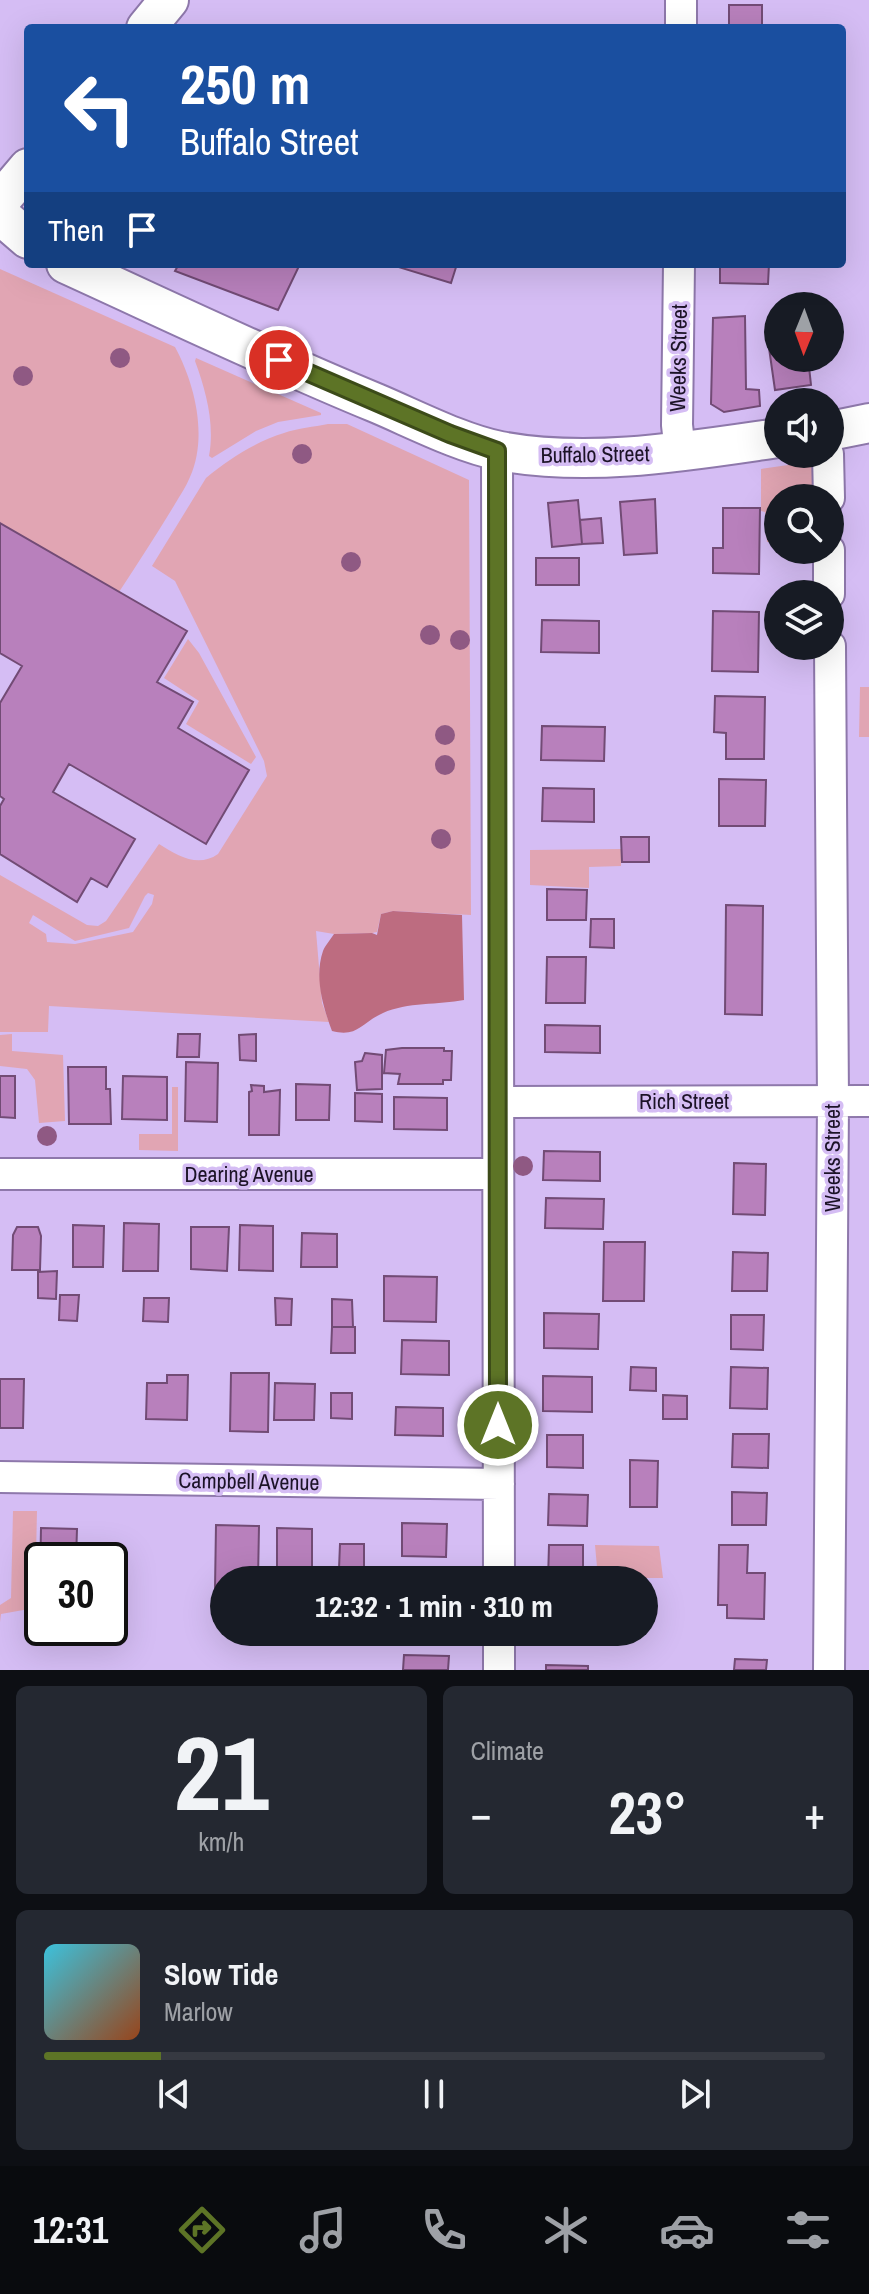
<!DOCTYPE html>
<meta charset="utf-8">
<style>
body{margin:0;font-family:"Archivo Narrow",sans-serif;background:#242831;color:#f1f3f6;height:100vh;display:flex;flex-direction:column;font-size:30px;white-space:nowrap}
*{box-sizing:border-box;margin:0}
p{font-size:26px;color:#9ea1a6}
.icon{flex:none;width:44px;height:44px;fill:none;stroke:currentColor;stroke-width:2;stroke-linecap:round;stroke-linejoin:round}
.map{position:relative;height:1670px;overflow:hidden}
.panel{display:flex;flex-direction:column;gap:16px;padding:16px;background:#0d0f14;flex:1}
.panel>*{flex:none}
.guide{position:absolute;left:24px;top:24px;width:822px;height:244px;border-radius:8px;box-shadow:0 8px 32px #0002;background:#1a4fa0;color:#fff;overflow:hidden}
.needle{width:52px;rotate:181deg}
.fabs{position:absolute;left:764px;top:292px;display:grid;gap:16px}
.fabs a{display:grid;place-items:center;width:80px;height:80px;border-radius:50%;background:#171b24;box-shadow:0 8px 32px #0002;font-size:40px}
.speed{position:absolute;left:24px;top:1542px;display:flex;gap:16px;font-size:40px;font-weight:700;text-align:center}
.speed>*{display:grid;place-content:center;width:104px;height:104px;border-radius:50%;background:#171b24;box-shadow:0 8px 32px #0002;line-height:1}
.speed .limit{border:4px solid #111;border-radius:12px;background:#fff;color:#111}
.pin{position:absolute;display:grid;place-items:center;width:68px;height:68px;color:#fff;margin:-34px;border:4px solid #fff;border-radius:50%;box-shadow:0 2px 8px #0007}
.me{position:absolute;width:88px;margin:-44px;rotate:0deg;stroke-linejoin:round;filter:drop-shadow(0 0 6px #0008)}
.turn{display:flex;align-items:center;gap:28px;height:168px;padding:0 24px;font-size:36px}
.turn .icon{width:104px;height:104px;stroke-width:2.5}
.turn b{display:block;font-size:56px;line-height:68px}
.then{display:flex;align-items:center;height:76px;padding:0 24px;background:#0003;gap:16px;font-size:30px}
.big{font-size:60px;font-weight:800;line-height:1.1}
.panel .card{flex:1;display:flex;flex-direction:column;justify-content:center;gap:12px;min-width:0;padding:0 28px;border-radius:12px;background:#242831}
.panel .dial{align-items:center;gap:0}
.dial b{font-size:104px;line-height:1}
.song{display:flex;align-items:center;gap:24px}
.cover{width:96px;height:96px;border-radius:12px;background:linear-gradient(135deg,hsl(190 70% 55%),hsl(20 70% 35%))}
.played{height:8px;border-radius:4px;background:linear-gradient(90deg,#5d7426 15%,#363941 15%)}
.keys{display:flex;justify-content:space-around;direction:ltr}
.heat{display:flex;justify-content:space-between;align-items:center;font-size:44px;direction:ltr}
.panel .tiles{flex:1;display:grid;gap:16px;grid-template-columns:1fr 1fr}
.card:last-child{grid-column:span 2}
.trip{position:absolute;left:210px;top:1566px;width:448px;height:80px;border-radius:40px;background:#171b24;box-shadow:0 8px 32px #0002;font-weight:800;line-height:80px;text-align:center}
.dock{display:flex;height:128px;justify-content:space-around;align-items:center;background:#090b0e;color:#9ea1a6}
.dock .icon{width:56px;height:56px}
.dock .on{color:#5d7426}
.dock b{font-size:36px;color:#f1f3f6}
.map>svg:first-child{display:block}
.green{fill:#e1a5b3;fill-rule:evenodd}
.forest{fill:#bd6c80}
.building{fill:#b880bc;stroke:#724b75;stroke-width:2}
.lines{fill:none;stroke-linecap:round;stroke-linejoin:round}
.minor-casing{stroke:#8e78ab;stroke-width:34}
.tertiary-casing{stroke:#8e78ab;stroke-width:42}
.minor{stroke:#fff;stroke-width:30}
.tertiary{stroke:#fff;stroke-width:38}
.tree{fill:#8f5983}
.route-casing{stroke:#3c4b19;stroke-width:20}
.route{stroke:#5d7426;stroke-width:14}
.labels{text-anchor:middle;stroke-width:7;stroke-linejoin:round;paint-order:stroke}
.street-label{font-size:22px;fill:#1c1327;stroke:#d5bdf4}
</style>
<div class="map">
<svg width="869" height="1670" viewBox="0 0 869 1670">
<rect width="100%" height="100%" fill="#d5bdf4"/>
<path class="green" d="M0 269 175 347C195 384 208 437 190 477 186 487 180 495 175 504 157 534 138 563 119 592L0 523Z
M196 358 321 413V415L278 422 256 431 212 458 209 456C215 424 206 391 195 361Z
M328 424H347L469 480 471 915 393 911 381 914 377 932 372 933 334 934 316 931 322 1003 329 1022 49 1006 48 1032H0V875L87 925 98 926 106 921 159 844C178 856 198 868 218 854L267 776 264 761 175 581 152 566 206 478C229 459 255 442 284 433 298 428 314 427 328 424ZM148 893 154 895 152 904 133 932 75 944 47 942 46 934 29 923 33 915 75 941 129 928 145 896Z
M809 462 813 465 814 498H778V542H767L765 512 761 511V469Z
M188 639 199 653 256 757 251 764 186 724 199 701 164 678Z
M860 687H869V737H859Z
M621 849V866L589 867V888L530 885V850Z
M12 1034V1051L63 1055 65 1121 39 1123 35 1080 27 1069 0 1066V1035Z
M172 1087H178V1151L139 1150V1134H172Z
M13 1511H37L35 1602 29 1609 1 1614 0 1622V1605L11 1598Z
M595 1545 659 1546 663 1578H598Z"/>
<path class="forest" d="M393 911 462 915 464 1000C439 1005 407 1002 383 1013 362 1022 358 1038 332 1031 323 1007 314 977 323 951 325 946 330 940 334 934L372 933 377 935 381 914Z"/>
<path class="building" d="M729 5H762V28H729Z
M179 264H300L278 310 175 271Z
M396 264H457L451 283 395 266Z
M720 264H769L768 284 720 283Z
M745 316 746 389 759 390 760 406 724 412 711 404 713 318Z
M778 333V358H808L811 385 775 390 767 334Z
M655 499 657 553 624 555 620 502Z
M578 500 582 544 552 547 548 503Z
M723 508H760L759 574 713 573V548H723Z
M601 518 603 543 582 544 580 520Z
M0 523 187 631 157 682 193 702 178 728 249 770 206 844 69 764 53 792 135 839 107 887 91 878 77 902 0 854V806L4 799 0 796V703L22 666 0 653Z
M536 558H579V585H536Z
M713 611 759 612 758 672 712 671Z
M542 620 599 621V653L541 652Z
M715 696 765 697 764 759H726V733L714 732Z
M542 726 605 727 604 761 541 760Z
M719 779 766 780 765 826H719Z
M543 788 594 789V822L542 821Z
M621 837H649V862H622Z
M547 889 587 890 586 920H547Z
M726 905 763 906 762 1015 725 1014Z
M591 919H614V948L590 947Z
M547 957H586L585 1003H546Z
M545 1025 600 1026V1053L545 1052Z
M178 1034H200L199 1057H177Z
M256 1034V1061L240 1060 239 1035Z
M402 1048H444V1051H452L451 1080H443V1084H398L400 1074 384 1073 386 1050Z
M365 1053 382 1055V1089L357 1090 355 1062 362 1061Z
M186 1062 218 1063 217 1122 185 1121Z
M68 1067H106V1089H110L111 1124H69Z
M0 1076H15V1118L0 1117Z
M123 1076 167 1077V1120L122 1119Z
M296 1084 330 1085 329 1120H296Z
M251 1085 264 1086V1092L280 1090 279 1135H249V1092L252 1091Z
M355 1093 382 1094V1122L355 1121Z
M394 1097 447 1098V1130L394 1129Z
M544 1151 600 1152V1181L543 1180Z
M734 1163 766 1164 765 1215 733 1214Z
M546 1198 604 1199 603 1229 545 1228Z
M124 1223 159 1224 158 1271H123Z
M73 1225 104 1226 103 1267H73Z
M240 1225 273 1226V1271L239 1270Z
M17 1227H38L41 1236 40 1270H12L13 1235Z
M191 1227H229L227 1271 191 1269Z
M302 1233 337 1234V1267H301Z
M604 1242H645L644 1301H603Z
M733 1252 768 1253 767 1291H732Z
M57 1271 56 1299 38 1298V1272Z
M384 1276 437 1277 436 1322 384 1321Z
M60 1295H79L77 1321 59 1320Z
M144 1298H169L168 1322 143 1321Z
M275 1298 292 1299 291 1325H276Z
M332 1299 352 1300 353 1327H332Z
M544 1313 599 1314 598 1349 544 1348Z
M731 1315H764L763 1350 731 1349Z
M332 1327H355V1353H331Z
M402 1340 449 1341V1375L401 1374Z
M631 1367 656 1368V1391L630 1390Z
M731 1367 768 1368 767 1409 730 1408Z
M231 1373H269L268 1432 230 1431Z
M167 1375H188L187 1420 146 1419 147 1383H167Z
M543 1376 592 1377V1412L543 1411Z
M0 1379H24L23 1428H0Z
M275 1383 315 1384 314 1420H274Z
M331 1393H352V1419L331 1418Z
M663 1395 687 1396V1419H663Z
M396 1407 443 1408V1436L395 1435Z
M733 1434H769L768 1468 732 1467Z
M547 1435H583V1468L547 1467Z
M630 1460 658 1461 657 1507H630Z
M732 1492 767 1493 766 1525H732Z
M549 1494 588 1495 587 1526 548 1525Z
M402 1523 447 1524 446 1557 402 1556Z
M216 1525 259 1526 258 1580H224V1589H215Z
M41 1528 77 1529 76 1560H42V1583H40Z
M277 1528 312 1529V1570H277Z
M340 1544H364V1569H339Z
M549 1545H583V1580H548Z
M719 1545H748L747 1573H765L764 1619 727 1618V1605H718Z
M404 1655 449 1656 448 1670H403Z
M735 1659 767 1660 766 1670H734Z
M546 1665 588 1666V1670H546Z"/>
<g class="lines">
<defs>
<path id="minor" d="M681 28V0
M679 264 677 425 680 452
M497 451 499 1580
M828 454 829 498
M829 550V594
M499 1102 869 1101
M0 1174H498
M0 1477 499 1484
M499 1632V1670
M829 1670 833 1101 830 646"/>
<path id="tertiary" d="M146 28 169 0
M0 201 28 168
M0 215 28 239
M66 264C169 311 271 360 376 403 414 419 460 443 500 451 590 468 688 451 778 438
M830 431 869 423"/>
</defs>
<use href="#minor" class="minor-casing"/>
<use href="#tertiary" class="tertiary-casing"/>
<use href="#minor" class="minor"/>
<use href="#tertiary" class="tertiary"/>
</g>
<g class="tree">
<circle cx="120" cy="358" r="10"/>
<circle cx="23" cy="376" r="10"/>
<circle cx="302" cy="454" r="10"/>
<circle cx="351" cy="562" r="10"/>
<circle cx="430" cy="635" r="10"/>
<circle cx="460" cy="640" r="10"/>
<circle cx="445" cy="735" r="10"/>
<circle cx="445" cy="765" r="10"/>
<circle cx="441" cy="839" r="10"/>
<circle cx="47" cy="1136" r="10"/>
<circle cx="523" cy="1166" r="10"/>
</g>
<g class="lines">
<defs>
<path id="route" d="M279 360 450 434 497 451 498 1425"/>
</defs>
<use href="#route" class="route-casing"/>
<use href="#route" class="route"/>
</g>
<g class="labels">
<g class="street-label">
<text transform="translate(678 358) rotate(-89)" y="8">Weeks Street</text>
<text transform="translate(595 454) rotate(-1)" y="8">Buffalo Street</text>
<text x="684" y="1109">Rich Street</text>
<text transform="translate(832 1158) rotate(-90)" y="8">Weeks Street</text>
<text x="249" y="1182">Dearing Avenue</text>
<text transform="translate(249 1481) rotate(1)" y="8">Campbell Avenue</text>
</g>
</g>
</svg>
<div class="fabs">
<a><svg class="needle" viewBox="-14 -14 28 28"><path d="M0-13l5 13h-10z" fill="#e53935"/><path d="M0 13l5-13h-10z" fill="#9ea1a6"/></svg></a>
<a><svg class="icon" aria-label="sound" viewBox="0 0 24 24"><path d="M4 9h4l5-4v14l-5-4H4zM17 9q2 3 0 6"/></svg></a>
<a><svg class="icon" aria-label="search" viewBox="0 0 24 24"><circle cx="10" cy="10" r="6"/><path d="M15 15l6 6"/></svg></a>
<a><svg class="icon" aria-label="layers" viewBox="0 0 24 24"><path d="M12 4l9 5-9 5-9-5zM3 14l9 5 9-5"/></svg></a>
</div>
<div class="speed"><div class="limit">30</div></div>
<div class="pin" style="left:279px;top:360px;background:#d93025"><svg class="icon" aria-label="arrive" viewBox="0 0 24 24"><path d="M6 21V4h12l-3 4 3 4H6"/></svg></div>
<svg class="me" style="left:498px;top:1425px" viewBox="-20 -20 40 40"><circle r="17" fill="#5d7426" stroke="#fff" stroke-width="3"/><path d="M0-11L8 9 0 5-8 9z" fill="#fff"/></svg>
<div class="trip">12:32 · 1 min · 310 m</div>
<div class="guide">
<div class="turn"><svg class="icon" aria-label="left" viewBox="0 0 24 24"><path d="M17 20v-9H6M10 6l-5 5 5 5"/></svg><div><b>250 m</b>Buffalo Street</div></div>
<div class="then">Then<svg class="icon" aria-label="arrive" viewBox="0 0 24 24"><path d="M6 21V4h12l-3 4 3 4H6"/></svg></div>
</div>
</div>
<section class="panel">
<div class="tiles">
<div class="card dial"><b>21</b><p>km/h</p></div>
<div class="card"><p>Climate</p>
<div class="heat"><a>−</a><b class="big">23°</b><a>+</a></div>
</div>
<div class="card">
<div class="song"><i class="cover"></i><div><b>Slow Tide</b><p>Marlow</p></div></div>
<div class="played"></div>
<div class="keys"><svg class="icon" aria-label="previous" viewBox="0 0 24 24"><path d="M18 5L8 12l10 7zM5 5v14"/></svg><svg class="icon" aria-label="pause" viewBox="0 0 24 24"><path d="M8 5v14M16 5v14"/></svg><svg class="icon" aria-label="next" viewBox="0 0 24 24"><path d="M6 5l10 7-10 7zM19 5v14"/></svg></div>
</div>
</div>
</section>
<nav class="dock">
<b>12:31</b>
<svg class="icon on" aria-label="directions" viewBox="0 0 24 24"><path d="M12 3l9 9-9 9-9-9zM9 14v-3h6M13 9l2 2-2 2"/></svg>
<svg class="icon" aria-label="music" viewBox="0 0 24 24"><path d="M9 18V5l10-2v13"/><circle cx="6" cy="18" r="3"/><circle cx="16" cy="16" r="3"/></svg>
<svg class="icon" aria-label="phone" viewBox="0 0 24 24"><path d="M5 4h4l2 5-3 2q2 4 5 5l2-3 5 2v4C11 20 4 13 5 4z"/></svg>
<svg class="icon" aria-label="climate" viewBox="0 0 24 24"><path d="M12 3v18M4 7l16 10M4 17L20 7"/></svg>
<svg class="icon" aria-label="car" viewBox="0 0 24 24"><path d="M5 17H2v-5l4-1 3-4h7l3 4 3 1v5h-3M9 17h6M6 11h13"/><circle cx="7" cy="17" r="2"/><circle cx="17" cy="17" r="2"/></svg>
<svg class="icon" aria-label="filters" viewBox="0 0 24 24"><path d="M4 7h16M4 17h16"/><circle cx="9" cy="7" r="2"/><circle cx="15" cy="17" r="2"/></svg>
</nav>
